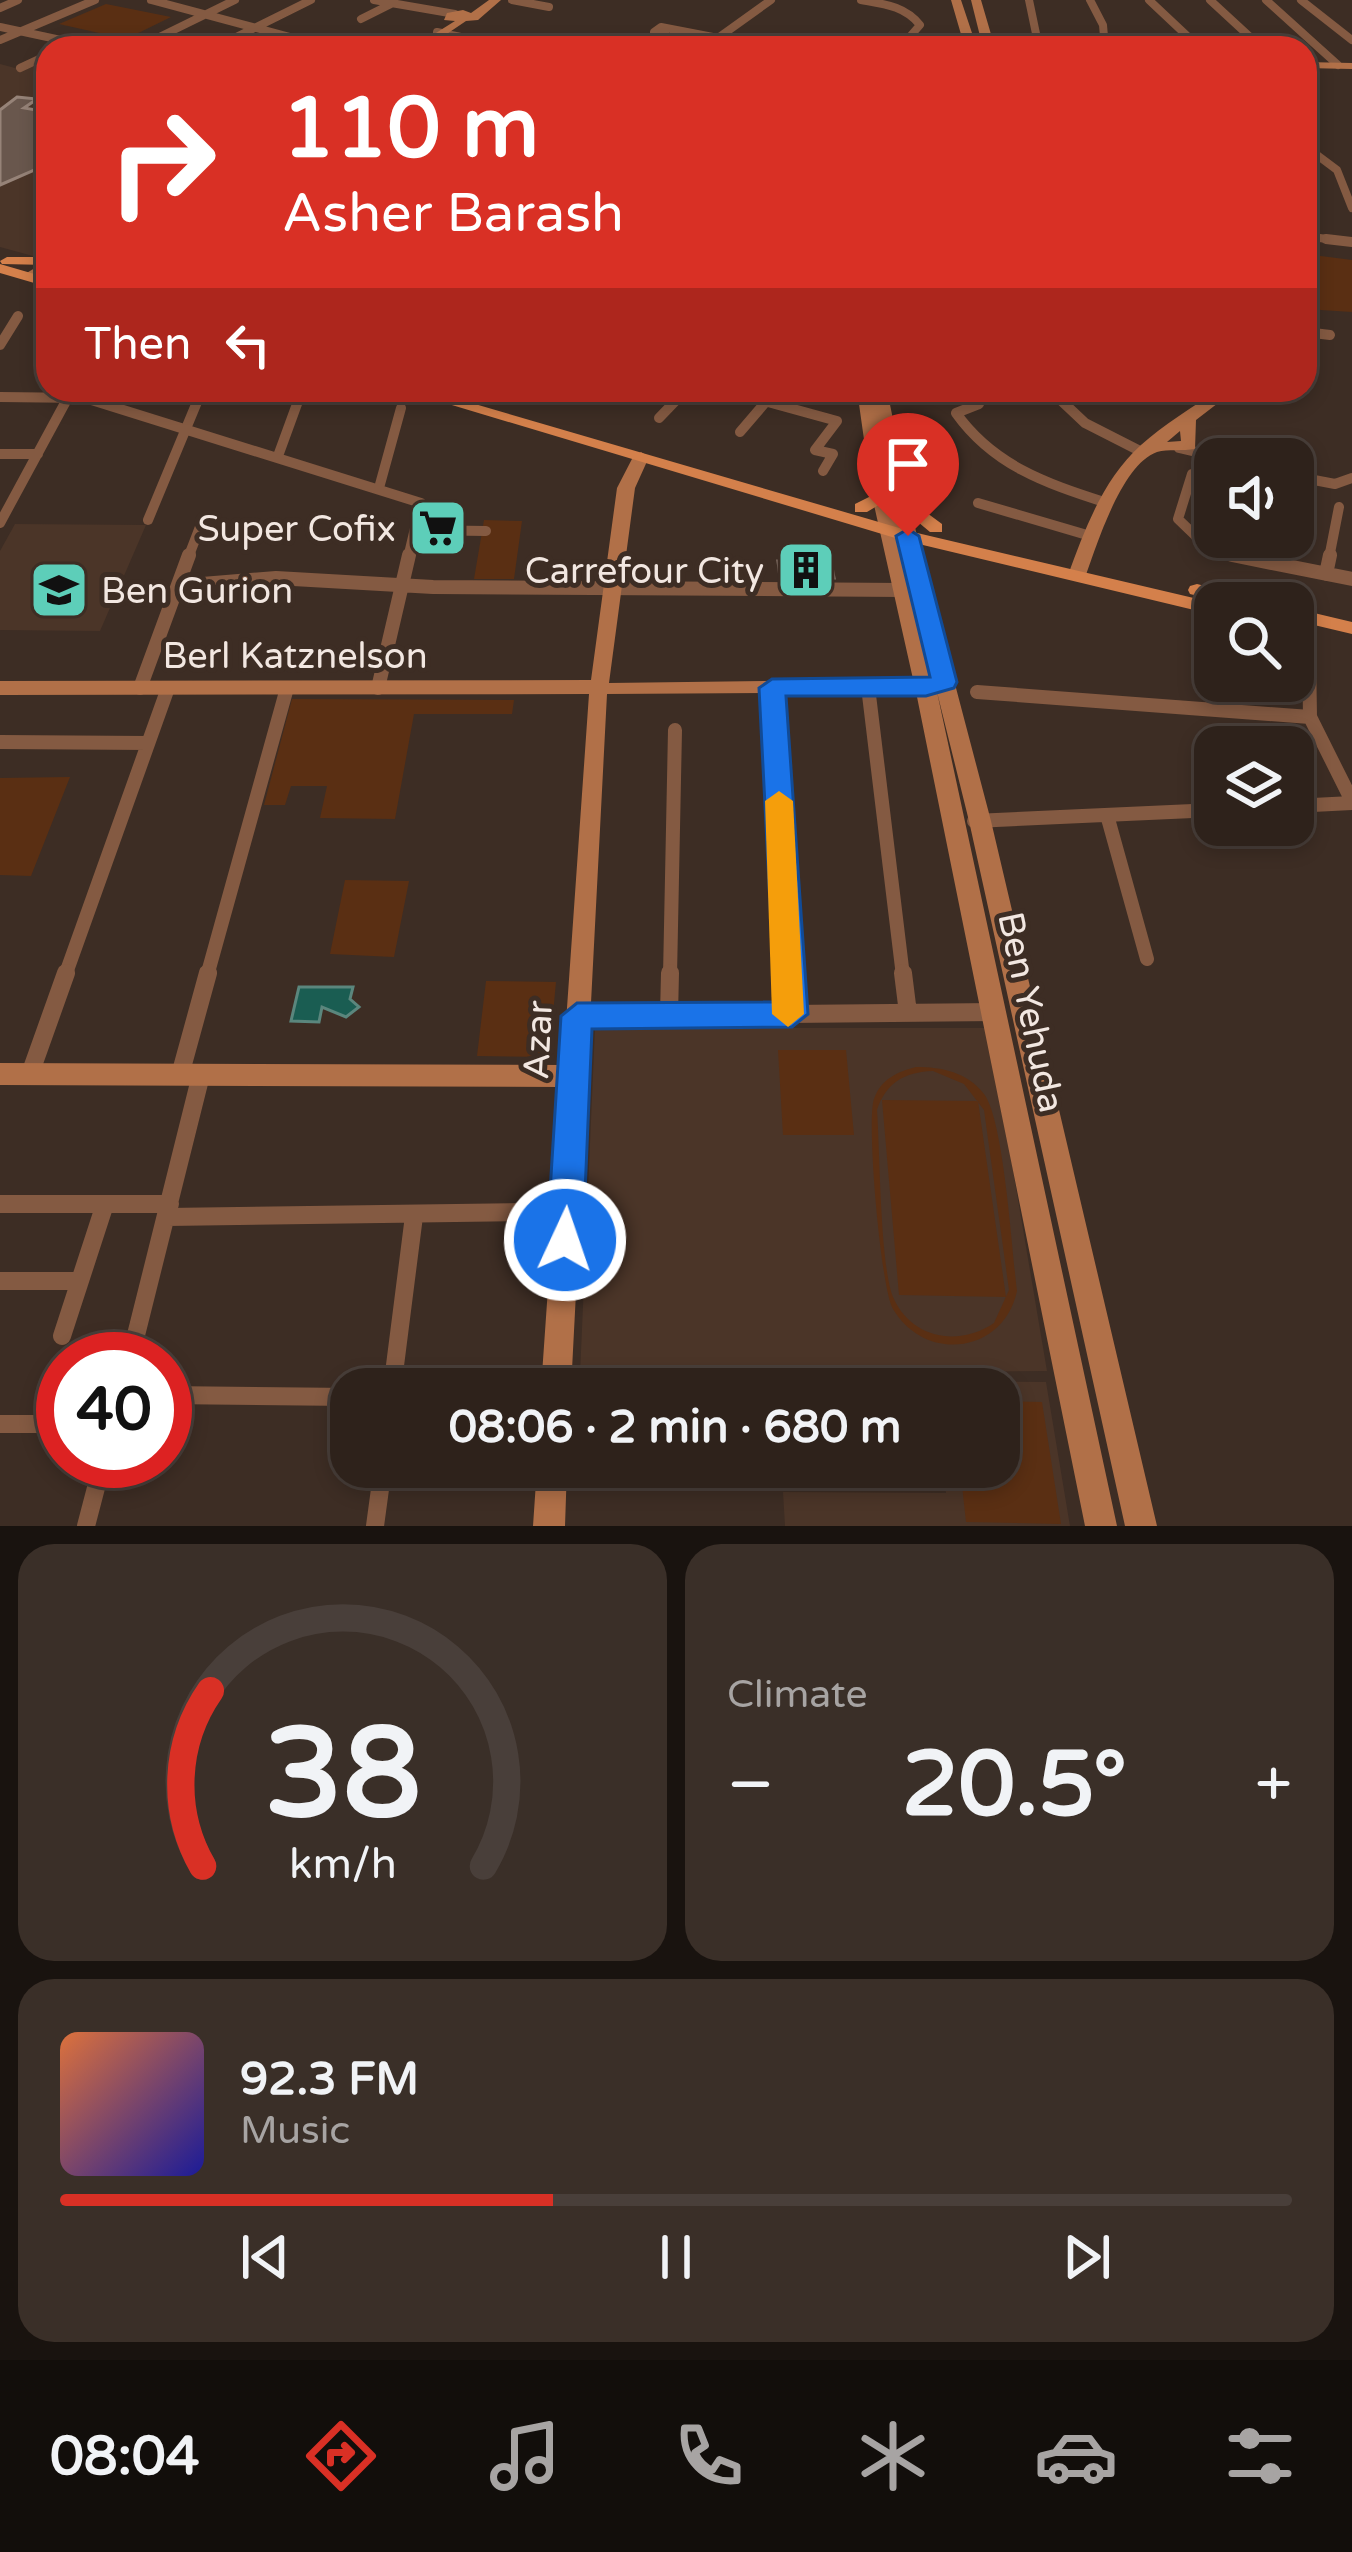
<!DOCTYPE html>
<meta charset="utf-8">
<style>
body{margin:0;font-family:"Varela Round",sans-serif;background:#3a2f28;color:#f1f3f6;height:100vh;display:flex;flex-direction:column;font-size:45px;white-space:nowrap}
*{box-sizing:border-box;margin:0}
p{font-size:39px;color:#a7a4a3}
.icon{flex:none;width:66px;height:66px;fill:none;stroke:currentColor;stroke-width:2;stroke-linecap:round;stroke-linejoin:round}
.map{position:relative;height:1526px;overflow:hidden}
.side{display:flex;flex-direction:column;gap:18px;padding:18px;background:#19130f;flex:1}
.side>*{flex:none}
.hud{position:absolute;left:36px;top:36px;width:1281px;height:366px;border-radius:36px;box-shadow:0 6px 18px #0003,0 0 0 3px #493f3a;background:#d93025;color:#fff;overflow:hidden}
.buttons{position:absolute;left:1194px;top:438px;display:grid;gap:24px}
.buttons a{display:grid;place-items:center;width:120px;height:120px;border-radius:24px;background:#2e221b;box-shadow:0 6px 18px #0003,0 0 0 3px #493f3a;font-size:60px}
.speed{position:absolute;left:36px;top:1332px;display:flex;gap:24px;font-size:60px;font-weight:700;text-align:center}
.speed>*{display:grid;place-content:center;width:156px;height:156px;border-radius:50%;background:#2e221b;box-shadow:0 6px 18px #0003,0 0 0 3px #493f3a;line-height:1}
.speed .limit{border:18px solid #d22;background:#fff;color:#111}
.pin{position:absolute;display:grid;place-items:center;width:102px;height:102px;color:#fff;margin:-123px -51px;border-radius:50% 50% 50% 0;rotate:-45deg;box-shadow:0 0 12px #0007}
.pin .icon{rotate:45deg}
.me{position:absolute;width:132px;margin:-66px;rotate:3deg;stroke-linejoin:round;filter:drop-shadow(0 0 9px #0008)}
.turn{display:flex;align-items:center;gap:42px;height:252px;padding:0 48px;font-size:54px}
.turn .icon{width:156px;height:156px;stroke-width:2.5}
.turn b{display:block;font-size:84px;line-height:102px}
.then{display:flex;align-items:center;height:114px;padding:0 48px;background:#0003;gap:24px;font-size:45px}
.big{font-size:90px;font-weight:700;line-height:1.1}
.side .tile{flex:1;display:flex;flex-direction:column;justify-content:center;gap:18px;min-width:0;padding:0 42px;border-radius:36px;background:#3a2f28}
.side .dial{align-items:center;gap:0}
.dial svg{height:312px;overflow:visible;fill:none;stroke:#493f3a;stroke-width:7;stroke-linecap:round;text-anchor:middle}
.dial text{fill:#f1f3f6;stroke:none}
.song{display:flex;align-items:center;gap:36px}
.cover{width:144px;height:144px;border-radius:18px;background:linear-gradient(135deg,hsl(20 70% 55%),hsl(240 70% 35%))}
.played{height:12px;border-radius:6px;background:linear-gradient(90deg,#d93025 40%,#493f3a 40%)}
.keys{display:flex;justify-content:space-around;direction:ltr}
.heat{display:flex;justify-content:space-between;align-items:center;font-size:66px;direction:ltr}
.side .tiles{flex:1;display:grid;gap:18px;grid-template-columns:1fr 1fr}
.tile:last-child{grid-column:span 2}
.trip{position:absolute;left:330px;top:1368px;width:690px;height:120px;border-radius:36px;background:#2e221b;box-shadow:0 6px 18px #0003,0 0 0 3px #493f3a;font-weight:700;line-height:120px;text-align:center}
.menu{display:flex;height:192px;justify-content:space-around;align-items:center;background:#120e0b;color:#a7a4a3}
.menu .icon{width:84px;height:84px}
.menu .on{color:#d93025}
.menu b{font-size:54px;color:#f1f3f6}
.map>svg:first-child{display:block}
.built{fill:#4b3528}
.green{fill:#5a2f13;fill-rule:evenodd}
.water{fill:#1a5d52;stroke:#5b867d;stroke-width:3}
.building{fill:#69574d;stroke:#968378;stroke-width:3}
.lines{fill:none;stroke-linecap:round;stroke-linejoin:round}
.street-far3{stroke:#845a42;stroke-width:8}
.street-far2{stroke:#845a42;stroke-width:10}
.street-far1{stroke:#845a42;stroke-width:14}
.street{stroke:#845a42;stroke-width:18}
.secondary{fill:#b17048;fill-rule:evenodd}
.primary{fill:#d4804b;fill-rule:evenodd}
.route{fill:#1a73e8;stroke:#114b97;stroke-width:3}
.slow{fill:#f59e0b}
.labels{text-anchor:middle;stroke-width:10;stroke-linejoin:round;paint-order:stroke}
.poi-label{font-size:36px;fill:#f2e7e1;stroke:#3d2d24;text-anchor:end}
.street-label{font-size:36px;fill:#f2e7e1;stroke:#3d2d24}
</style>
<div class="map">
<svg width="1352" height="1526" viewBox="0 0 1352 1526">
<rect width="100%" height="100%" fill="#3d2d24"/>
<path class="built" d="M48 57V257L44 259 0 247V64L19 69Z
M15 524 146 525 100 631 0 630V551Z
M595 1028H989L1047 1371 580 1375Z
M933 1381 1046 1382 1070 1526H785L783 1492 946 1493 943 1467H999V1389H934Z"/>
<path class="green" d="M106 4 171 17 126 39 59 24Z
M1305 254 1352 260V312L1305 309 1313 291 1305 276Z
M484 520 522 521 514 579H474Z
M292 699 514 700 512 714H414L395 819 320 818 327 786H291L285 805H264Z
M70 777 31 876 0 875V778Z
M345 880 409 881 394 957 330 954Z
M486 981 556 982 549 1057 477 1056Z
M778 1050H846L854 1135H783Z
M916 1067C942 1067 967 1072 984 1094 1004 1120 1012 1252 1017 1291 1004 1353 926 1364 893 1309 881 1290 866 1120 874 1099 881 1079 897 1072 916 1067ZM933 1071 964 1084 984 1110 1009 1290 994 1323C959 1347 911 1339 893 1297 880 1265 880 1151 877 1110 886 1083 904 1072 933 1071Z
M882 1100 978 1101 1006 1297 899 1295Z
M999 1401 1042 1402 1061 1524 966 1522 960 1467H999Z"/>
<path class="water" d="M299 987H353L350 999 359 1007 346 1017 322 1007 319 1022 291 1021Z"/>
<path class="building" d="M17 97 37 99 24 108 48 112V164L0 185V110Z
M778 561H831L834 578H780Z"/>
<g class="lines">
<path class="street-far3" d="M151 0 331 48
M374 0 455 14
M512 0 549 7
M861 0C884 4 905 6 920 25L900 48
M1029 0 1039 48
M1090 0 1103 25 1105 48
M1149 0 1200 48
M1210 0 1262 48
M1266 0 1338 65
M1301 0 1352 40
M0 8 18 0
M361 19 391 4
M0 27 98 48
M437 32 475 40 465 48
M665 34 654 32 661 27 718 38
M0 40 95 0
M137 48 235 0
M214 48 311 0
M704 48 771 0
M20 68 48 55
M1305 146 1337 170 1352 208
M1305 236 1349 242"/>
<path class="street-far2" d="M1326 239 1352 242
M1305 332 1330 335
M0 345 18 316
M724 390 837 421 815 450 833 454 823 471
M1050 390 1085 423 1140 451
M583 396 589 390
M0 397 85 398 421 503 408 558
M979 404 956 413C993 465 1045 483 1104 502
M659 418 686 390
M740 432 776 390
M1179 448 1226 459
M0 454H38
M278 456 301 393 291 390
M1192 474 1178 519 1205 545 1243 558
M1293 476 1335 484 1352 478
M379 488 401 408
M978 503 1087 535
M148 520 202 390
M0 523 72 390
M415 530 486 531
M188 558 203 519
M1329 558 1339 507"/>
<path class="street-far1" d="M1232 555 1352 579
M1326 574 1330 555
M178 586 276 578 433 587 903 590
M1309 650 1310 717 1352 801
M140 688 189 555
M378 688 409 555
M772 688 790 976
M977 692 1310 717
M869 695 903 976
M0 742 148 743
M1293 806 1352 803
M1107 815 1147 959
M974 821 1215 810
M65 976 168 688
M207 976 287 688
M670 976 675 730"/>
<path class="street" d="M790 973 792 1014
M903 973 908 1013
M669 1015 670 973
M577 1016 996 1012
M30 1074 66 973
M180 1075 208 973
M0 1204H170
M167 1217 531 1212
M0 1281H79
M62 1336 105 1204
M130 1359 201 1075
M392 1389 414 1216
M165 1395 351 1397
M0 1424H63
M86 1526 103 1461
M375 1526 383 1467"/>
<path class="secondary" d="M489 0H501L478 20 466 21 426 48H412L455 21 444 20 447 13 463 10 471 13Z
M951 0H961L977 48H965Z
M971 0H981L995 48H983Z
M1305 62 1352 63V69L1305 68Z
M48 260V271L35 280H25V274Z
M857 390H887L920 551 991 821 1157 1526H1125L969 821 937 692 1117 1526H1085L916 692 607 694 571 1389H541L562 1087 0 1085V1063L563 1065 589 694 0 695V681L591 680 617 488 633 457 641 452 649 457 635 488 609 683 913 679 872 496Z
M1217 390H1235L1196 420 1195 449C1183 451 1168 449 1157 452 1122 464 1097 544 1086 575L1077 581 1070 579 1068 575C1085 529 1103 479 1141 445 1163 425 1192 408 1217 390ZM1180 431 1181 441 1167 442Z
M537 1467H567L565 1526H533Z"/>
<path class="primary" d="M7 257H48V265L2 264 0 261Z
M0 264 48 278V287L0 273Z
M402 390H427L913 532 1215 603V615L902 540Z
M881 491 887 492V500L867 512H855V504Z
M900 493 942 524V532H930L894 502V494Z
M1197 584 1257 599 1259 603H1226L1190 594 1188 590 1190 586Z
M1293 608 1352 622V634L1293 620Z"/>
</g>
<path class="route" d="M908 529 919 536 957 682 954 688 926 696H786L808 1014 792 1027 592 1029 583 1240 577 1251 565 1256 552 1251 547 1240 561 1016 577 1003 775 1002 759 688 772 679 930 677 896 536Z"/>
<path class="slow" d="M779 791 793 801 804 1014 788 1027 772 1014 765 801Z"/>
<defs>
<symbol id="supermarket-square" viewBox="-11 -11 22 22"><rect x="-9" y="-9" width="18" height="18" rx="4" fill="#5dceb9" stroke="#3d2d24"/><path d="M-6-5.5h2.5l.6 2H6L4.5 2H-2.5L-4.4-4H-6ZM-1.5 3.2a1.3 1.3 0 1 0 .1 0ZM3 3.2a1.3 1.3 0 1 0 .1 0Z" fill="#111"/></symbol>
<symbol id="building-square" viewBox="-11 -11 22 22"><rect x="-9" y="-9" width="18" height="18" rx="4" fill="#5dceb9" stroke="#3d2d24"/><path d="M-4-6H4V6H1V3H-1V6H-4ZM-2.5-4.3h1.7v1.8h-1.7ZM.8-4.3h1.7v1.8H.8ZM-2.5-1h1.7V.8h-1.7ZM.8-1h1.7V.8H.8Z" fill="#111"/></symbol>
<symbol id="school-square" viewBox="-11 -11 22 22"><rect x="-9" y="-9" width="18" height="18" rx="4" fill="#5dceb9" stroke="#3d2d24"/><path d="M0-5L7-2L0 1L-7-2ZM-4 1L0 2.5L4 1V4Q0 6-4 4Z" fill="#111"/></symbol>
</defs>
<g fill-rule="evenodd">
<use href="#supermarket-square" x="405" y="495" width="66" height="66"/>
<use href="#building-square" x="773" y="537" width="66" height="66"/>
<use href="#school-square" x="26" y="557" width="66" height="66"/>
</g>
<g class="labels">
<g class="poi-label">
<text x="396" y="541">Super Cofix</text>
<text x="764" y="583">Carrefour City</text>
<text x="101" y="603" text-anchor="start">Ben Gurion</text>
</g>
<g class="street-label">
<text x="295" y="668">Berl Katznelson</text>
<text transform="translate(1032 1012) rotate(78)" y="13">Ben Yehuda</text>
<text transform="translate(537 1040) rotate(-87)" y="13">Azar</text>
</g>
</g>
</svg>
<div class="buttons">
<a><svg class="icon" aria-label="sound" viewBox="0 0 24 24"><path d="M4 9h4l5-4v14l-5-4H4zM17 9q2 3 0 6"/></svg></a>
<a><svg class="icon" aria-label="search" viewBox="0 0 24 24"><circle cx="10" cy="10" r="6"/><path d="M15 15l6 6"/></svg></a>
<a><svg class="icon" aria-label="layers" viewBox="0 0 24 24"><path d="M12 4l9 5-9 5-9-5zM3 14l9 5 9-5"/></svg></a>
</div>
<div class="speed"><div class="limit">40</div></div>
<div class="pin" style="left:908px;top:536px;background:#d93025"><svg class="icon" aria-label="arrive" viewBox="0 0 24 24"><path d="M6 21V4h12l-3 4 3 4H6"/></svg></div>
<svg class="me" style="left:565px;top:1240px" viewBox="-20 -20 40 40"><circle r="17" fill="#1a73e8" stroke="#fff" stroke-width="3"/><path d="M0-11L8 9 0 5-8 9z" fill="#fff"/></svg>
<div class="trip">08:06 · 2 min · 680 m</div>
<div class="hud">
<div class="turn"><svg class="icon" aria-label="right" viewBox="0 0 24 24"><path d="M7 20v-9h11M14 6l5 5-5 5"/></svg><div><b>110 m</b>Asher Barash</div></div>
<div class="then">Then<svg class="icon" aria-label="left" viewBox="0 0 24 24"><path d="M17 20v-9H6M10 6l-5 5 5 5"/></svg></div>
</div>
</div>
<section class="side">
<div class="tiles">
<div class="tile dial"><svg viewBox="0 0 100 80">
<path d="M14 69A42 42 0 1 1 86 69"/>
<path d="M14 69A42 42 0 0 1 16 24" stroke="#d93025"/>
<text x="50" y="56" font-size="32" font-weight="700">38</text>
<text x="50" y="72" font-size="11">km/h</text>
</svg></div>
<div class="tile"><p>Climate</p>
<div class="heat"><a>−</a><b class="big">20.5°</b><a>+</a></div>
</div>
<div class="tile">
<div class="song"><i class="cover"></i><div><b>92.3 FM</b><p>Music</p></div></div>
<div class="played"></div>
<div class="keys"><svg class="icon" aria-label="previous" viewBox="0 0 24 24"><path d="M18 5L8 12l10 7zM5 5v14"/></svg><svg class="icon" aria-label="pause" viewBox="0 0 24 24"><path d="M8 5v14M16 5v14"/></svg><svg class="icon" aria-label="next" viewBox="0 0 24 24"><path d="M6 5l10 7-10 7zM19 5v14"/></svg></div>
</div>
</div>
</section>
<nav class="menu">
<b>08:04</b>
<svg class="icon on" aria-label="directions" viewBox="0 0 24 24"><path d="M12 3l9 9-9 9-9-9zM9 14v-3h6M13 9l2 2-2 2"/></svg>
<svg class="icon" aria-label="music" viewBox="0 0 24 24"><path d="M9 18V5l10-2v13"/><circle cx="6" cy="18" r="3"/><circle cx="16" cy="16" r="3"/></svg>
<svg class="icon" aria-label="phone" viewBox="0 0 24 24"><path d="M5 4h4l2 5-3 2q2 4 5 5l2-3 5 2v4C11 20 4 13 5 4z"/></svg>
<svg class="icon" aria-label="climate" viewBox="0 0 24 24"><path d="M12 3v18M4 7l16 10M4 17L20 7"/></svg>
<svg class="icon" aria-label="car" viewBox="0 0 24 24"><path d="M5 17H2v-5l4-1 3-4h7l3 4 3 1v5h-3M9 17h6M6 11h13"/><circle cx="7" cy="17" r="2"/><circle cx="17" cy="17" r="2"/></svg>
<svg class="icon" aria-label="filters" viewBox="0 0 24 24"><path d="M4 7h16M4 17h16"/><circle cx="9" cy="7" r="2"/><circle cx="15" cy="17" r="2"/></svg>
</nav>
